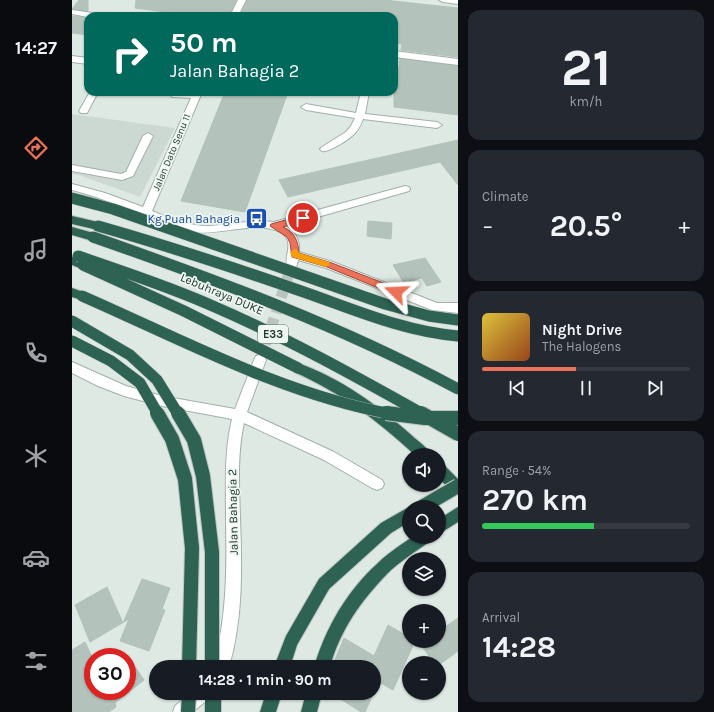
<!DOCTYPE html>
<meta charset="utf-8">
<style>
body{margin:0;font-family:Karla,sans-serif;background:#242831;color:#f1f3f6;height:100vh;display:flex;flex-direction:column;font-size:15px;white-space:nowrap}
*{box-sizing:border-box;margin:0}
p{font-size:13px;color:#9ea1a6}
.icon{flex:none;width:22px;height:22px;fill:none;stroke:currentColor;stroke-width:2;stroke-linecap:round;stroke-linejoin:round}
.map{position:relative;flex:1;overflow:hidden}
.details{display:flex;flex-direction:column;gap:10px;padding:10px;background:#0d0f14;width:256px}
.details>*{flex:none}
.top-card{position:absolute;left:12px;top:12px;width:314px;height:84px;border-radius:12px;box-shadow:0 1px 3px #0004;background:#00695c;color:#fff;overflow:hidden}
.controls{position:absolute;left:330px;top:448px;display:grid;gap:8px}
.controls a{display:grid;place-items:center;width:44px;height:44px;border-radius:50%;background:#171b24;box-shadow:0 1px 3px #0004;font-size:20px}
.speed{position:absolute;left:12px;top:648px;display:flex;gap:8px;font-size:20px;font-weight:700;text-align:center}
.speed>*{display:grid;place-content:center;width:52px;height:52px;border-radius:50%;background:#171b24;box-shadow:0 1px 3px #0004;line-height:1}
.speed .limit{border:6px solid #d22;background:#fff;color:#111}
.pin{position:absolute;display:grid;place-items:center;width:34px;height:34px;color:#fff;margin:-17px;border:2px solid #fff;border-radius:50%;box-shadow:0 1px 4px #0007}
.me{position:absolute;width:44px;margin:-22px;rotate:291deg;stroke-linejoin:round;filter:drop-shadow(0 0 3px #0008)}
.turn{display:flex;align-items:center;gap:14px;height:84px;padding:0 20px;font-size:18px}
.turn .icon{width:52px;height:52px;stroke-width:2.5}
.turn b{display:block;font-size:28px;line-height:34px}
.big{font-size:30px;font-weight:700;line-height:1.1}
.details .card{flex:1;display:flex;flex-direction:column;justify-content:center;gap:6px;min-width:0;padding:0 14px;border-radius:12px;background:#242831}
.details .dial{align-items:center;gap:0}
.dial b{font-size:52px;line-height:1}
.song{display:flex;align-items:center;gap:12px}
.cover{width:48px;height:48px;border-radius:6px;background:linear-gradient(135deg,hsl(50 70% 55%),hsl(20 70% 35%))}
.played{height:4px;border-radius:2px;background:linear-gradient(90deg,#eb7259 45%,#363941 45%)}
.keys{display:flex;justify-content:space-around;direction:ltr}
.heat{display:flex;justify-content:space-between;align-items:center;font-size:22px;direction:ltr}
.charge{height:6px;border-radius:3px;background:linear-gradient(90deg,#34c759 54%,#363941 0)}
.trip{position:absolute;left:77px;top:660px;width:232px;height:40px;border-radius:20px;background:#171b24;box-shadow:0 1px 3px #0004;font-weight:700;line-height:40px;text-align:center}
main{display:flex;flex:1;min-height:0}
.dock{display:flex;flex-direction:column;width:72px;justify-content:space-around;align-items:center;background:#090b0e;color:#9ea1a6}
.dock .icon{width:28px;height:28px}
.dock .active{color:#eb7259}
.dock b{font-size:18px;color:#f1f3f6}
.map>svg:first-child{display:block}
.built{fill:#ccd8d2}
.building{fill:#b3c3bc;stroke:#b1c2b9}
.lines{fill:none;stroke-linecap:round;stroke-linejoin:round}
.minor-tunnel{stroke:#b8c5bf;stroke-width:11;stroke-dasharray:11 5.5;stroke-linecap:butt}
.minor-casing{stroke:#a1b0a9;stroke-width:2}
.highway-casing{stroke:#bcc3c1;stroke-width:2}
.minor{fill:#fff;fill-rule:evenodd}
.highway{fill:#2e6253;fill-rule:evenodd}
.highway-bridge-far1-casing{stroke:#bcc3c1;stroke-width:12;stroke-linecap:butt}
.highway-bridge-casing{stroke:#bcc3c1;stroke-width:16;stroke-linecap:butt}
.highway-bridge-far1{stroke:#2e6253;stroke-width:11}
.highway-bridge{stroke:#2e6253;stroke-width:14}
.route{fill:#eb7259;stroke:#994a3a}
.slow{fill:#f59e0b}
.labels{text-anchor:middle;stroke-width:3.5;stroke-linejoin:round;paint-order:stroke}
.far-street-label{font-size:10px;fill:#20372f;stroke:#eef6f1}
.shield{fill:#eef6f1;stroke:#5e7069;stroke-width:1}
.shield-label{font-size:11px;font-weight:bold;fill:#20372f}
.transit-label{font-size:12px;fill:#164399;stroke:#eef6f1;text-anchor:end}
.street-label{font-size:12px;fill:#20372f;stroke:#eef6f1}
</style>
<main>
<nav class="dock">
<b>14:27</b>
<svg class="icon active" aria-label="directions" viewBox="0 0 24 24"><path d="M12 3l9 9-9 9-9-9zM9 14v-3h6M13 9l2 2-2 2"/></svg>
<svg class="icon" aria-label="music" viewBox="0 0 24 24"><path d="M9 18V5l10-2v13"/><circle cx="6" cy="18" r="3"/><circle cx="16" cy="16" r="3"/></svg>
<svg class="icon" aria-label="phone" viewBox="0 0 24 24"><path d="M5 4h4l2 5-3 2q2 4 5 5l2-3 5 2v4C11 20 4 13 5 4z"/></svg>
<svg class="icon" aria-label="climate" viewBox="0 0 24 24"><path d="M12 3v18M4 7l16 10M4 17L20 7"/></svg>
<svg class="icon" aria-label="car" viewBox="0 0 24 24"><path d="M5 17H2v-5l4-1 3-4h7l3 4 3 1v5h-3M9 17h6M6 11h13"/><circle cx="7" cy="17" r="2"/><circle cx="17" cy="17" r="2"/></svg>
<svg class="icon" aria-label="filters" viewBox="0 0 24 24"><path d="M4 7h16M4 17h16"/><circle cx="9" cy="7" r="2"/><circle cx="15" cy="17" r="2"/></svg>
</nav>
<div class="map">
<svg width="386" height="712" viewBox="0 0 386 712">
<rect width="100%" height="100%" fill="#dee9e3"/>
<path class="built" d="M0 114 103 128 68 197 7 175 0 174Z"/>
<path class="building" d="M7 0H16V11L0 9Z
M64 0H164L157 16H124L63 8Z
M175 0H312L386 8V57L329 50 330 44 322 43V16H168Z
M0 16 16 18V35L0 33Z
M328 59 386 66V115L322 107V67L327 68Z
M153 92 181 94V92H216L173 212 109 201Z
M386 140V185L368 162 216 197 207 180Z
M296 221 320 223 319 239 295 236Z
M353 258 369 282 355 286 350 278 332 283 321 265Z
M70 579 98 588 90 609 93 610 77 651 48 641 57 619 18 642 3 605 35 587 51 623Z
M386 618V651L367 665V663H362L346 641H367V631Z
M316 625 337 637V641H343L321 690 302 679V667H260L272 638 302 656Z
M13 642 21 659V691H55V655L72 680 43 703 44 707 37 712H0V650Z
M259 693H302L293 712H289Z"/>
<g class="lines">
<path class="minor-tunnel" d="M188 360 220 265"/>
<defs>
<path id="minor" d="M166 0H174L166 16H158Z
M367 0H386V4L371 2Z
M0 10 27 14 31 16 16 17 0 14Z
M322 51 386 59V65L322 57Z
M0 56 16 58V64L0 62Z
M18 92H26L15 113H9L7 111Z
M103 92H130L80 211C98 218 116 226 137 226 159 225 180 219 202 222L333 186 337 187 338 189 337 191 214 226C224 232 228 241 227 252L261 262 365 303H386V313L360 310 254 268 226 260 224 268 220 269 216 268C210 257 225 242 208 232 185 220 146 236 121 232 103 229 86 221 69 214 46 205 24 196 0 190V184L33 193 71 207 119 98 100 97 99 95Z
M289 92H297L293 114 365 122 370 125 365 128 291 119C289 124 287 129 283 133 278 139 256 153 250 151L248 149 250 147 274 132 279 126 283 118 234 110 229 107 234 104 284 113Z
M76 133 81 136 61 176 50 180 0 171V165L49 174 54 172 71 136Z
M188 355 192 356 194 360 175 412 262 452 310 480 312 484 310 488 305 490 300 488 252 460 172 423C165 455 167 485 168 518 170 568 171 618 157 667H141C155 619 155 569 154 519 154 485 152 453 160 419L90 406 52 396 26 386 0 373V362L54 386 90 396 163 409 182 360 184 356Z
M118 693H138L136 699 121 712H101L103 706Z"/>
<path id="highway" d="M0 216 30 223 31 226 30 229 26 230 0 224Z
M0 227 25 234 26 237 25 240 21 241 0 235Z
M0 257 14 262 15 265 14 268 10 269 0 265Z
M0 288 14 293 16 296 14 299 10 300 0 297Z
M226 363C268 378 304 404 337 433 344 440 355 446 359 455H343C306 421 268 392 222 372L220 368 222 364Z
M367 463 372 465 386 479V494L381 493 367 478Z
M337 507V522L319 533 257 589 225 645 218 667H202L214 636 247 579 309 523Z
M386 507V522L367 534V519Z
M340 537H359L357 542C343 552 327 562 315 574 289 601 268 630 258 667H242C254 627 275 591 306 563 316 553 329 545 340 537Z
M133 693H149V712H133Z
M194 693H210L204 712H188Z
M234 693H250L245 712H229Z"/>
</defs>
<use href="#minor" class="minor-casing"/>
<use href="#highway" class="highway-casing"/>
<use href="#minor" class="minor"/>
<use href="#highway" class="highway"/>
<defs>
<path id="highway-bridge-far1" d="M0 198 41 209 313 304 357 316 386 320
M26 226C93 245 160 267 226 290 279 308 329 331 386 336
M21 237C147 281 269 326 386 389
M6 256C52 272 99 287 143 307 215 338 283 376 351 414
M11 265 112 311 226 368
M10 296C111 340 210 394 319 414
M0 321 58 355 85 380 106 414
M0 341 39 361 68 383 86 414"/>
<path id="highway-bridge" d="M85 413 100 439 113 479 120 548 117 667
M106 413 122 440 131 476 140 552V667
M314 413 353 418H386
M349 413 386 434
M350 507 386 486
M116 712 117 693"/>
</defs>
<use href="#highway-bridge-far1" class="highway-bridge-far1-casing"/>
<use href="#highway-bridge" class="highway-bridge-casing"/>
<use href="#highway-bridge-far1" class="highway-bridge-far1"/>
<use href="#highway-bridge" class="highway-bridge"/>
</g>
<path class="route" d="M231 215 235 218 234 220 211 227C223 232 226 241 227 253L260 263 327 289 328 292 327 294H321L255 267 220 257 218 243 215 237 198 226 199 224Z"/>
<path class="slow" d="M223 249 225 250 227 253 257 262 258 264 254 267 220 257 218 252Z"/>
<defs>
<symbol id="bus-square" viewBox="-11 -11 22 22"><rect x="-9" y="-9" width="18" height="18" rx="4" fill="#1a4fb4" stroke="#eef6f1"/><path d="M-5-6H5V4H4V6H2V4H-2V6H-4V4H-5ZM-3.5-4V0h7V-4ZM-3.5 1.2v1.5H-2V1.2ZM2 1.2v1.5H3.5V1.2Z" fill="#fff"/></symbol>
</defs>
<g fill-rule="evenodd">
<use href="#bus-square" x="172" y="206" width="25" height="25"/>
</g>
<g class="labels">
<g class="far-street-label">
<text transform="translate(99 152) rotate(-67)" y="4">Jalan Dato Senu 11</text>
</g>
<rect class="shield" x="186" y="325" width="30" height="18" rx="3"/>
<g class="shield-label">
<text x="201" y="338">E33</text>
</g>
<g class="transit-label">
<text x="168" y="223">Kg Puah Bahagia</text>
</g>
<g class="street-label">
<text transform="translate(150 294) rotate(23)" y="4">Lebuhraya DUKE</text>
<text transform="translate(161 512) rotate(-91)" y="4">Jalan Bahagia 2</text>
</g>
</g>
</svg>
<div class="controls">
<a><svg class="icon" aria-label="sound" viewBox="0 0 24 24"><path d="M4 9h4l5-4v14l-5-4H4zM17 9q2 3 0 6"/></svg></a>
<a><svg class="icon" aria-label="search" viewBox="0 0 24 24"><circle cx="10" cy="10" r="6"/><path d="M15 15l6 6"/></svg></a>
<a><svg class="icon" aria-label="layers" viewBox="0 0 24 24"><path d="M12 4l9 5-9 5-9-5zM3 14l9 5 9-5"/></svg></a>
<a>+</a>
<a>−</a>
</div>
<div class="speed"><div class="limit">30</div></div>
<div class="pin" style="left:231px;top:218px;background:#d93025"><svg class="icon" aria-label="arrive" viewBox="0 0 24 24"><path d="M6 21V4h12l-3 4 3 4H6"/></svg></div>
<svg class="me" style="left:324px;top:292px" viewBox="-20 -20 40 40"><path d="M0-17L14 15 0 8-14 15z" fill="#eb7259" stroke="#fff" stroke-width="4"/></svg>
<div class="trip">14:28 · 1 min · 90 m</div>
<div class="top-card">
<div class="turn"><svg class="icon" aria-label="right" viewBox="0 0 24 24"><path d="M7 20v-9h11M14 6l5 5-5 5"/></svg><div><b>50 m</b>Jalan Bahagia 2</div></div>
</div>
</div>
<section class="details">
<div class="card dial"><b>21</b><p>km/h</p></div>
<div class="card"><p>Climate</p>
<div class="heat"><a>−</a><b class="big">20.5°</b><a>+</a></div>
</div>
<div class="card">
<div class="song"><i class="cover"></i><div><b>Night Drive</b><p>The Halogens</p></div></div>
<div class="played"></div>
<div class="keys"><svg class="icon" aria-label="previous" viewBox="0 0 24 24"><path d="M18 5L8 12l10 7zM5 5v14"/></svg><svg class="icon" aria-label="pause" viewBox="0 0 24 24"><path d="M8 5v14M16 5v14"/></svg><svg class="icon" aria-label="next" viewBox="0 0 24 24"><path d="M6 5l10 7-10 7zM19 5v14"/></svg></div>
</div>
<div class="card"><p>Range · 54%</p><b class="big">270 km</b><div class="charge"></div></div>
<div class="card"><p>Arrival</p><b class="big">14:28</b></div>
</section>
</main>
